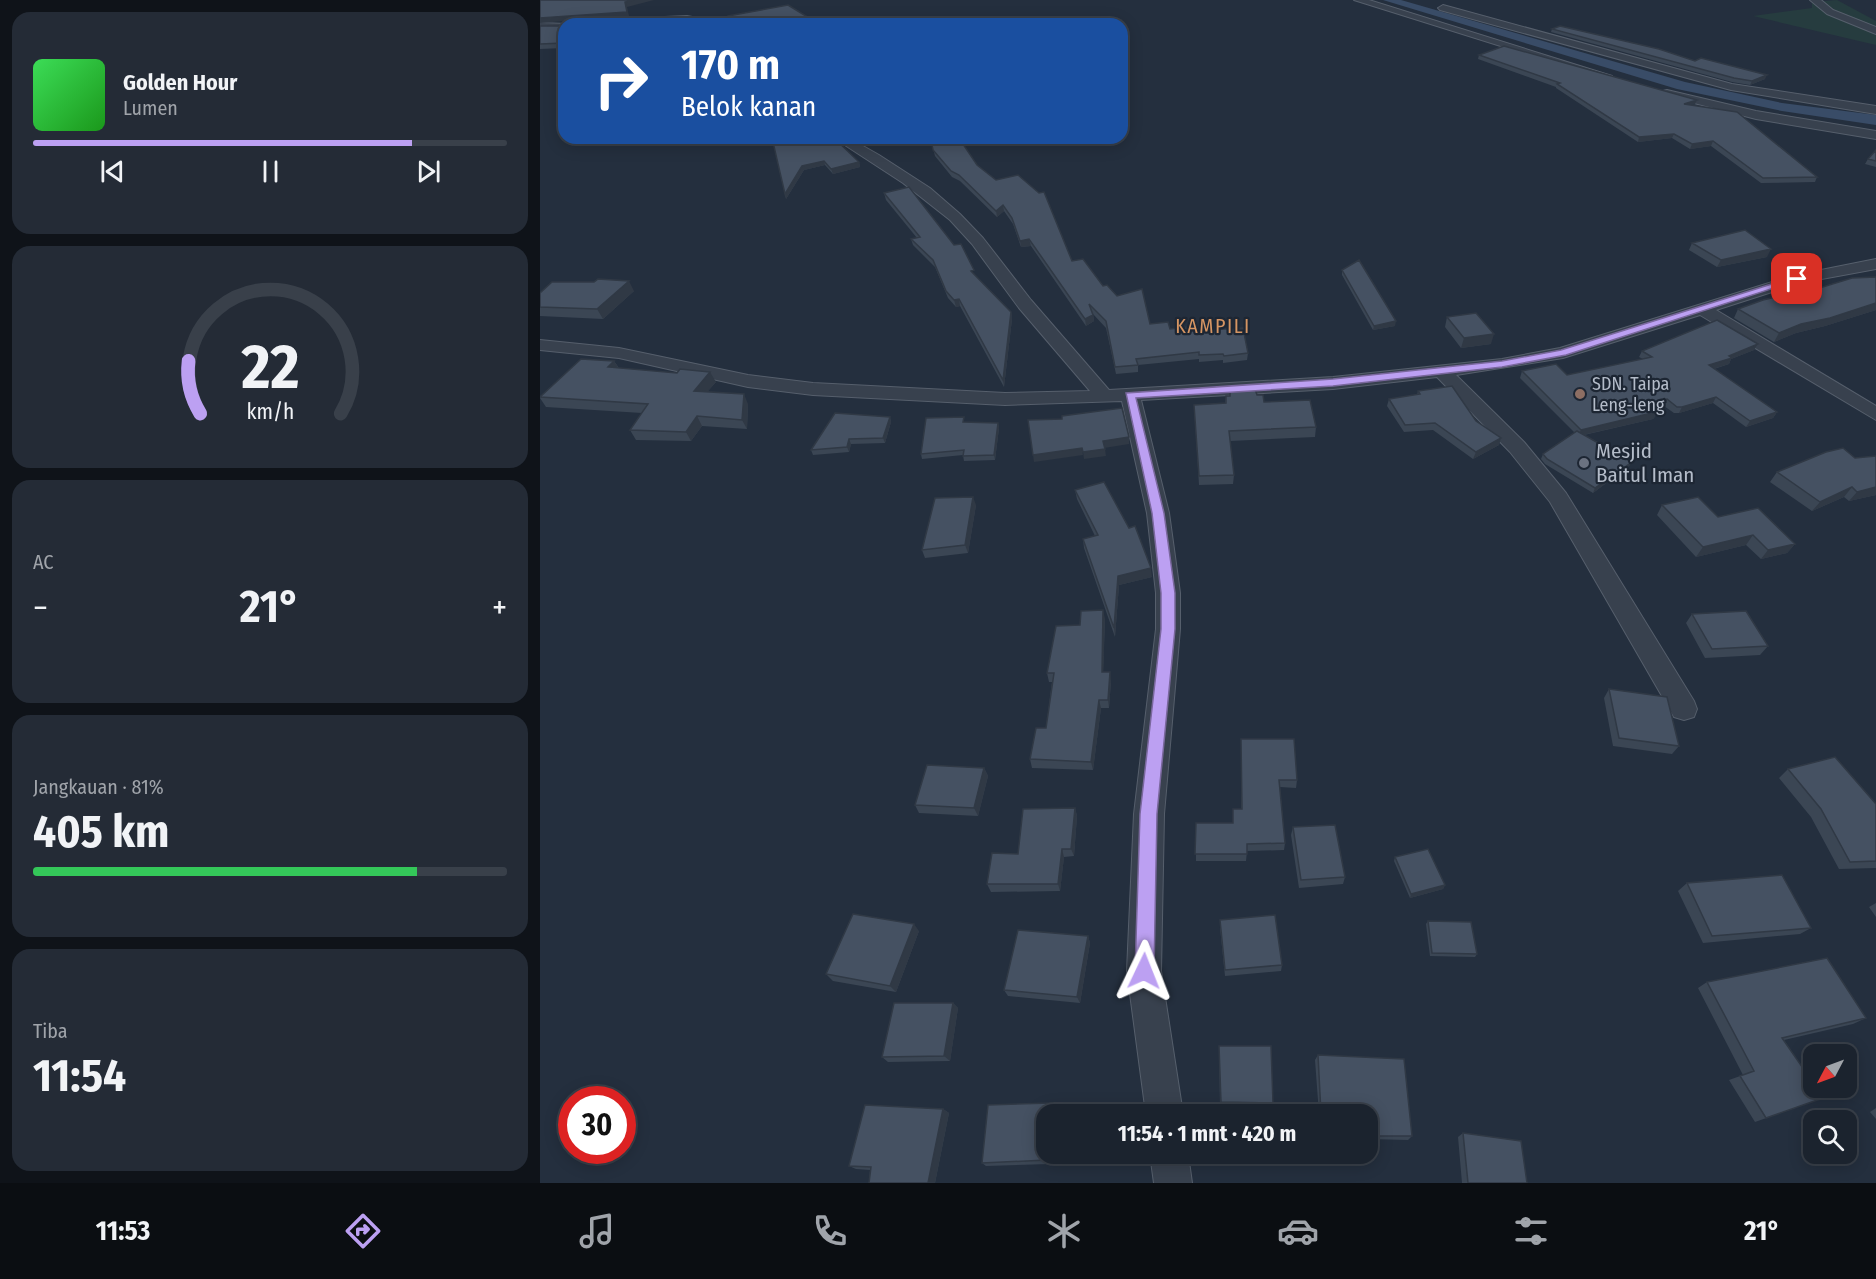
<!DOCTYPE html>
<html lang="id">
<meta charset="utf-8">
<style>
body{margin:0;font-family:"Fira Sans Condensed",sans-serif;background:#242b36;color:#f1f3f6;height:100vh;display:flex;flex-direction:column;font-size:22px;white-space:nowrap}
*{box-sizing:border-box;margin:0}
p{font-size:20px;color:#a0a4aa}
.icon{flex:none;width:33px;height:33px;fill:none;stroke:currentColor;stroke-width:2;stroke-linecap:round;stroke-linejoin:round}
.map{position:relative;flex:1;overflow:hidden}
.drawer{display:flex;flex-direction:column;gap:12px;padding:12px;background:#0f1319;width:540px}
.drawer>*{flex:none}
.hud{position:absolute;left:18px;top:18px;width:570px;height:126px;border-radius:18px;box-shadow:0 3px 15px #0003,0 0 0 2px #39404a;background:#1a4fa0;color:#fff;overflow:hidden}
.needle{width:39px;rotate:229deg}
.buttons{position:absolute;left:1263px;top:1044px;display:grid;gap:12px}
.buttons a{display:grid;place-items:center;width:54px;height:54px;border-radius:12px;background:#1b232e;box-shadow:0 3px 15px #0003,0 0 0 2px #39404a;font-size:30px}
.speed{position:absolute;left:18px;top:1086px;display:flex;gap:12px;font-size:30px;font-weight:700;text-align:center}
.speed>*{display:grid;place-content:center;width:78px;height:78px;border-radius:50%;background:#1b232e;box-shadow:0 3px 15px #0003,0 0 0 2px #39404a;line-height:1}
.speed .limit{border:9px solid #d22;background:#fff;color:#111}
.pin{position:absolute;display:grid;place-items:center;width:51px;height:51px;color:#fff;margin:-26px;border-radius:12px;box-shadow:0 3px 9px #0006}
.me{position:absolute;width:66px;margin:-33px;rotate:2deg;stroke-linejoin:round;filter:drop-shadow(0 0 4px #0008)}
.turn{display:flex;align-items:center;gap:21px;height:126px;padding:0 24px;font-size:27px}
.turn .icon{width:78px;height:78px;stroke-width:2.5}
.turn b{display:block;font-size:42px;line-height:51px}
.big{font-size:45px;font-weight:700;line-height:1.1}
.drawer .card{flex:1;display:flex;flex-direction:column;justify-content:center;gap:9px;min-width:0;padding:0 21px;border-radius:18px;background:#242b36}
.drawer .dial{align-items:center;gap:0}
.dial svg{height:156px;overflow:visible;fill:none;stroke:#39404a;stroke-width:7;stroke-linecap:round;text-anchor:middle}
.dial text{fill:#f1f3f6;stroke:none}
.song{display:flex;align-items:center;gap:18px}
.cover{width:72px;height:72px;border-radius:9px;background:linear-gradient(135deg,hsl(130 70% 55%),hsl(120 70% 35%))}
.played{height:6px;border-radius:3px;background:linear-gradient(90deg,#bca0f2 80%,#39404a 80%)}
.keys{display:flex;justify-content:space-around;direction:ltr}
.heat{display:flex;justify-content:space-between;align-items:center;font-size:33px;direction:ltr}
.charge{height:9px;border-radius:4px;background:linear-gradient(90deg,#34c759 81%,#39404a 0)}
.trip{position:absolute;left:496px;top:1104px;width:342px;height:60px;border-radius:18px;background:#1b232e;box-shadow:0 3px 15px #0003,0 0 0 2px #39404a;font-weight:700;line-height:60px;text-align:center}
.menu{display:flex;height:96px;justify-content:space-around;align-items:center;background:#0b0e12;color:#a0a4aa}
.menu .icon{width:42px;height:42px}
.menu .selected{color:#bca0f2}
.menu b{font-size:27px;color:#f1f3f6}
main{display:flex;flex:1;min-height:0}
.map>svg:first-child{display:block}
.green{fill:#263c3f}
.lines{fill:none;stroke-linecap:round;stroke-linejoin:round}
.canal{fill:#394c67;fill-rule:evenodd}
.minor-casing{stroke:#565f6c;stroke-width:2}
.minor{fill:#38414e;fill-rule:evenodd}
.wall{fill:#3b4654}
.shaded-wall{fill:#303945}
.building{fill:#455162;stroke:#303945;stroke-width:1.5}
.route{fill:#bca0f2;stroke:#7a689d;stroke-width:1.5}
.education-dot{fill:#8d6e63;stroke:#1d2633;stroke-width:2}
.worship-dot{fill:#6b7280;stroke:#1d2633;stroke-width:2}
.labels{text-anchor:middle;stroke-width:4.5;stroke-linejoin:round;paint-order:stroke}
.far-poi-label{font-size:18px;fill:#b4bcc9;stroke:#1d2633;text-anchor:start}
.far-quarter-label{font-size:20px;letter-spacing:1.5px;fill:#d59563;stroke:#1d2633}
.poi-label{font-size:21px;fill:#b4bcc9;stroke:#1d2633;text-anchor:start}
</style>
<main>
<section class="drawer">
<div class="card">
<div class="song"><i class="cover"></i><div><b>Golden Hour</b><p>Lumen</p></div></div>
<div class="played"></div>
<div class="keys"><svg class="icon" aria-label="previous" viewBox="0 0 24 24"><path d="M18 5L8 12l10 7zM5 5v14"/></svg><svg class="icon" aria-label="pause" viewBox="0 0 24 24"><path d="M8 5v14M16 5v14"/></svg><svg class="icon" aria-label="next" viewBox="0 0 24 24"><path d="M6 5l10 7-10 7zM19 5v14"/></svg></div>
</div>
<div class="card dial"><svg viewBox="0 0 100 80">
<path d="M14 69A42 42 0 1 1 86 69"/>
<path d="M14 69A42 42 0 0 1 8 42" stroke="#bca0f2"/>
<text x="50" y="56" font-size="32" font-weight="700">22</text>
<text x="50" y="72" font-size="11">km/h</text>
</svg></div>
<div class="card"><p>AC</p>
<div class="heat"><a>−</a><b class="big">21°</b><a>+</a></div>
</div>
<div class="card"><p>Jangkauan · 81%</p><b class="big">405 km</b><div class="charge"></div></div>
<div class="card"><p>Tiba</p><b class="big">11:54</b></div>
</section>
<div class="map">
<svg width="1336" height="1183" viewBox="0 0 1336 1183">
<rect width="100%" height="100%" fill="#242f3e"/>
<path class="green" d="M1297 0 1336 21V45L1213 16 1272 8V2Z"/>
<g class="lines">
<path class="canal" d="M843 0H861L1145 82 1242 103 1336 115V125L1242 111 1137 89Z"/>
<defs>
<path id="minor" d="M814 0H829L1072 76 1063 78Z
M1270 0H1281L1293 10 1336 27V34L1287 14Z
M903 5 1192 84 1336 106V114L1191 90 900 10 898 8Z
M147 16 189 24 147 22 30 24 35 21Z
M0 23 28 24H24V28L0 29Z
M1127 90 1216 111 1336 131V139L1216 119 1123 95V91Z
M294 138H309L339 155 390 188 420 214 443 238 491 300 569 390 793 377 962 359 1020 348 1251 276 1336 259V269L1260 283 1176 310 1336 406V420L1160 315 1023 358 916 375 984 442 1026 493 1154 701 1157 709 1154 717 1144 720 1134 717 1010 502 970 452 897 377 793 389 601 400 629 513 640 593V629L624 814 621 971 643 1114H606L587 971 594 814 616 629V593L607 513 582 401 465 405 273 395 208 387 79 358 0 350V340L79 348 208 375 273 383 465 393 550 391 479 308 432 244 410 220 363 183Z
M610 1154H648L652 1183H614Z"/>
</defs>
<use href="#minor" class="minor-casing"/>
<use href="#minor" class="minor"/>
</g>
<path class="wall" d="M24 24V48L0 49V26H22Z
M1012 29 1155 61 1225 79 1210 85 1192 82 1011 32Z
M939 55 1157 100 1155 104 1151 105 1277 177 1275 182 1221 183 1171 146 1150 149 1132 138 1098 142 1016 88V87L938 59Z
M232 138 319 162 320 167 293 174 285 165 264 170 246 199Z
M392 145 437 165 532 261 563 286 577 296 610 324 630 329 648 331 708 353 707 360 683 363V360L659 362V359L598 365V372L576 374 566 328 553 314 554 321 546 326 491 246 481 247 473 224 464 211 457 217 420 181 412 177 395 156Z
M1336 150V167L1325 164 1328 159Z
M344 193 435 276 471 312 472 319 464 387 420 306 416 307 408 298 395 267 373 245 371 239 377 238 346 200Z
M1152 243 1227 257 1177 267 1149 250Z
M802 270 855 326 833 330 802 275Z
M1336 277V310L1285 326 1256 333 1234 342 1194 318 1198 309Z
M94 291 63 319 0 316V293Z
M907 317 951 344 921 348 905 327Z
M1218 344 1214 350 1191 359 1189 364 1174 369 1237 412 1233 418 1206 427 1173 403 1139 413H1134L1124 406 1113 419 1044 435 1092 462 1089 466 1053 493 1005 464 1001 459 1003 454 1035 433 980 378 982 371 1027 375 1103 359 1099 357 1102 351Z
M74 361 79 368 176 382 167 392 208 404 207 429 162 426 151 441 96 440 90 430 102 413 6 407 0 398V396Z
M878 391 936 421 961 438 959 445 933 459 893 430 864 432 847 406 849 399 877 395Z
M690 392 717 395 724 402 776 427 775 437 690 441 694 475 693 484 659 485 654 405 685 403 686 396H690Z
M350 417 351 422 345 443 311 444 309 452 273 455 271 450Z
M425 422 458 423 459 428 455 460 424 461 423 455 382 459 381 454 426 422Z
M1336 456V495L1309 501 1304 497 1272 511 1230 482 1237 472 1315 458Z
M535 490 612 577 579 585 575 637 544 548 543 539 555 536 537 499Z
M436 505 428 553 385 558 382 550Z
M1122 505 1178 517 1255 544 1247 553 1221 559 1206 545 1156 557 1117 515Z
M1152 614 1228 646 1220 655 1165 658 1146 623Z
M565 619 563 672 571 681 569 708H561L553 770 492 768 490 759 506 728 512 682H509L507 673 540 625Z
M1069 689 1139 746 1132 754 1073 746 1064 698Z
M701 739 757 780 756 788 740 787 745 843 744 850 707 851 706 861H656V823H693V809H701Z
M444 768 448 776 438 816 379 813 375 805Z
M1248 769 1336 804V868L1299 869 1271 817 1239 778Z
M535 808 537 816 534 856 524 857 520 891 451 892 447 884 478 854Z
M753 827 805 877 803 884 759 888 751 835Z
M855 857 905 885 903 889 870 898 854 861Z
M1147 883 1271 928 1260 934 1163 943 1138 891Z
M1336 903V917L1329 907Z
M680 920 742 965 741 971 685 976 680 927Z
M888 921 937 954 935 957 890 956 886 924Z
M379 931 356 992 293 981 286 974Z
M548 936 550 943 540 1003 468 996 464 990Z
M1167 982 1326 1018 1313 1024 1244 1040 1283 1098 1215 1122 1189 1080 1203 1075 1158 988Z
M413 1003 418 1008 410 1061 348 1062 342 1057Z
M679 1046 733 1103 732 1107H680Z
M778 1055 872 1136 868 1140 828 1139V1114H779L775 1060Z
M514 1107 513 1114H507V1154H511L510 1164 446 1166 442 1163Z
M1336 1108V1119L1330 1112Z
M403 1109 409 1113 395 1183H329L330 1170 316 1169 309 1166Z
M923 1133 987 1183H922L918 1137Z"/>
<path class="shaded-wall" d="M94 0H114L87 7 89 16 0 23V18Z
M1227 75 1225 79 1210 85 1212 81Z
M1157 100 1155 104 1142 108 1144 104Z
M1134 134 1132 138 1098 142 1099 137Z
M1173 141 1171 146 1150 149 1152 144Z
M284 161 285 165 264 170 246 199 245 194 262 166Z
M319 162 320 167 293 174 291 169Z
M463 205 464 211 457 217 456 211Z
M489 239 491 246 481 247 480 241Z
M1231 249 1227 257 1177 267 1181 260Z
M89 281 94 291 63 319 57 309Z
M419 299 420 306 416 307 414 300Z
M1336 303V310L1285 326 1256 333 1234 342 1239 333 1261 324Z
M471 312 472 319 464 387 463 380Z
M553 315 554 321 546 326 545 319Z
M856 321 855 326 833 330 834 326Z
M954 334 951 344 921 348 924 338Z
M1218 344 1214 350 1191 359 1189 364 1166 371 1169 365 1189 356Z
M74 361 80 370 68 367Z
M170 372 176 382 160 400 154 391Z
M204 394 208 404 207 429 202 420Z
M1176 397 1173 403 1139 413 1142 407Z
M1127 399 1124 406 1113 419 1038 436 1041 430Z
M1237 412 1233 418 1206 427 1210 421Z
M157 416 162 426 151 441 146 432Z
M350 417 351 422 345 443 343 438Z
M458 423 459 428 455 460 454 455Z
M589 437V444L564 448 563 441Z
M961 438 959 445 933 459 936 452Z
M309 439 311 444 309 452 307 447Z
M542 448 543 455 494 462 493 455Z
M565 449 566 456 544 459 543 452Z
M1092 462 1089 466 1053 493 1055 488Z
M1312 487 1304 497 1272 511 1280 502Z
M1336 487V495L1309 501 1317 492Z
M433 497 436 505 428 553 425 545Z
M1213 535 1206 545 1156 557 1163 547Z
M1255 544 1247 553 1221 559 1228 550Z
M611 568 612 577 579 585 575 637 574 628 578 576Z
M563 610 565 619 563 681 562 672Z
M570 672 571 681 569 708 568 700Z
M559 700 561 708 553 770 551 762Z
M444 768 448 776 438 816 434 808Z
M535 808 537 816 534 856 531 849Z
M522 849 524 857 520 891 518 884Z
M905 885 903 889 870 898 871 894Z
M374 924 379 931 356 992 350 986Z
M548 936 550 943 540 1003 537 997Z
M413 1003 418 1008 410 1061 404 1056Z
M511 1103 514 1107 513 1114H510Z
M403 1109 409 1113 395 1183H388Z
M507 1154H511L510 1164 507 1160Z"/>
<path class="building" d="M0 0H94L85 2 87 12 0 18Z
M248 5 279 24H166L165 21H187L188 16Z
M27 21H89V24H24V43L0 44V26H22Z
M1020 26 1119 49 1155 61 1161 58 1227 75 1212 81 1194 78 1012 29Z
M964 46 1157 100 1144 104 1197 112 1277 177 1223 178 1173 141 1152 144 1134 134 1099 137 1017 84 1020 83 939 55Z
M232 138H294L319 162 291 169 284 161 262 166 245 194Z
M404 139 409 143 421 141 437 165 456 180 478 175 499 193 504 192 532 261 543 259 563 286 567 285 577 296 602 289 610 324 628 322 630 329 647 327 648 331 703 328 708 353 684 356 683 354 659 355V352L596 359 598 365 575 367 566 321 549 304 553 315 545 319 489 239 480 241 472 218 463 205 456 211 419 175 411 171 393 150 392 145 399 144Z
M1336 150V161L1328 159Z
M369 187 414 245 421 244 434 270 431 271 471 312 463 380 419 299 414 300 406 291 393 260 371 239 380 237 344 193Z
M1205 230 1231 249 1181 260 1152 243Z
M819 260 856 321 834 326 802 270Z
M1336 277V303L1290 318 1261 324 1239 333 1198 309 1223 300 1256 292 1260 294 1312 278Z
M58 279 89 281 57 309 0 307V293L12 282H54Z
M936 313 954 334 924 338 907 317Z
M1177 320 1218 344 1189 356 1192 358 1169 365 1237 412 1210 421 1176 397 1142 407H1137L1127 399 1116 412 1041 430 982 371 1016 364 1027 375 1112 357 1102 351Z
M41 359 74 361 68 367 137 373 140 369 170 372 154 391 204 394 202 420 157 416 146 432 90 430 108 404 0 397Z
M912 386 936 421 961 438 936 452 895 423 865 425 849 399 880 394 878 391Z
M715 389 717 395H723L724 402 770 400 776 427 689 431 694 475 659 476 654 405 686 403V396H690V392Z
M582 408 589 437 563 441 565 449 543 452 542 448 493 455 488 420 522 419V416Z
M295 413 350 417 343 438 309 439 307 447 271 450Z
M424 417 423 422 458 423 454 455 423 456 424 450 381 454 386 418Z
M1037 431 1092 462 1055 488 1007 459 1003 454Z
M1303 448 1315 458 1336 456V487L1317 492 1312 487 1280 502 1237 472 1286 452Z
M564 482 589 528 595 526 611 568 578 576 574 628 543 539 558 535 535 490Z
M433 497 425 545 382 550 395 498Z
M1158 497 1178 517 1218 508 1255 544 1228 550 1213 535 1163 547 1122 505Z
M563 610 562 672H570L568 700H559L551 762 490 759 496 728H506L514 673H507L516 626 540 625 541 611Z
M1206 611 1228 646 1172 649 1152 614Z
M1069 689 1127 697 1139 746 1079 738Z
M701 739H754L757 780H739L745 843 707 844V854H655L656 823H693V809H702Z
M1295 757 1336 804V861L1310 862 1281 809 1248 769Z
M387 765 444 768 434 808 375 805Z
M535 808 531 849H522L518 884H447L452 853 478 854 483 809Z
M795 825 805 877 761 880 753 827Z
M888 849 905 885 871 894 855 857Z
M1242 875 1271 928 1172 936 1147 883Z
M313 914 374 924 350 986 286 974Z
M735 915 742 965 685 970 680 920Z
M888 921 931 922 937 954 892 953Z
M478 930 548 936 537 997 464 990Z
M1287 958 1326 1018 1242 1038 1274 1084V1088H1276L1283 1098 1226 1118 1200 1076 1214 1071 1167 982Z
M354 1003H413L404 1056 342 1057Z
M679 1046H731L733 1103 681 1102Z
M778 1055 864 1059 872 1136H828V1114H781Z
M511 1103 510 1114H507V1160L442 1163 448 1105Z
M325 1105 403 1109 388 1183H329L331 1167 309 1166Z
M923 1133 981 1141 987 1183H928Z"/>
<path class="route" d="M1254 277 1262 279 1026 355 962 367 793 386 596 398 624 513 635 593V629L617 814 614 971 611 978 604 980 598 978 595 971 600 814 621 629V593L612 513 586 393 793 379 962 361 1021 350Z"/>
<circle class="education-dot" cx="1040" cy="394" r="6"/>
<circle class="worship-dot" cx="1044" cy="463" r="6"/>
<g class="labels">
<g class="far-poi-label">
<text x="1052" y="390">SDN. Taipa<tspan x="1052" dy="21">Leng-leng</tspan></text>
</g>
<g class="far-quarter-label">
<text x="673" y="333">KAMPILI</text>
</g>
<g class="poi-label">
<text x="1056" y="458">Mesjid<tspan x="1056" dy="24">Baitul Iman</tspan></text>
</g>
</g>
</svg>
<div class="buttons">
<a><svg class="needle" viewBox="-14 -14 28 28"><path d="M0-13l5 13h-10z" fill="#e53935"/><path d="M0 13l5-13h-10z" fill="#a0a4aa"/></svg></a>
<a><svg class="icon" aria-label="search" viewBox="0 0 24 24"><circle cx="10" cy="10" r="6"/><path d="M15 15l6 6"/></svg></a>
</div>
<div class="speed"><div class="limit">30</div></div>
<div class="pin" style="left:1257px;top:279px;background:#d93025"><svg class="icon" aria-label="arrive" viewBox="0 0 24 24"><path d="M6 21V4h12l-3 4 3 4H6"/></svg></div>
<svg class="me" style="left:604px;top:971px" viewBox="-20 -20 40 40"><path d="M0-17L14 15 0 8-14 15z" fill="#bca0f2" stroke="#fff" stroke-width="4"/></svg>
<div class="trip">11:54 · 1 mnt · 420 m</div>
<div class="hud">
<div class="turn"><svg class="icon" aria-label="right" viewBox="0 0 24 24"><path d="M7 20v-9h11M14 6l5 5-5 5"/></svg><div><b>170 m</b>Belok kanan</div></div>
</div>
</div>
</main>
<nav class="menu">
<b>11:53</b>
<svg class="icon selected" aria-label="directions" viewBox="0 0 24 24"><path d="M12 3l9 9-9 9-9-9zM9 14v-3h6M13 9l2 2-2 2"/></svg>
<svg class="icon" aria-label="music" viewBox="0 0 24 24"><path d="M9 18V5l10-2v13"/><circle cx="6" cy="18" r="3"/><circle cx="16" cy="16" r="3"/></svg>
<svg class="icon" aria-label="phone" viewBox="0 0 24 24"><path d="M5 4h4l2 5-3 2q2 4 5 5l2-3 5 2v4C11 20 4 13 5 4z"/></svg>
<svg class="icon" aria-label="climate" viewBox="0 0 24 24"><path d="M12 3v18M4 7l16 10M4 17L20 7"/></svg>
<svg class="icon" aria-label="car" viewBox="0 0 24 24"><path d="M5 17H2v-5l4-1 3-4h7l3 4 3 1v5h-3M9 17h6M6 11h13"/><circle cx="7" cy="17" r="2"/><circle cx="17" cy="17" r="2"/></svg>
<svg class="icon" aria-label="filters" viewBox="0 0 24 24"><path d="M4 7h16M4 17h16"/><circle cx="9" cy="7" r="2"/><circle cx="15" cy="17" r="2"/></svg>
<b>21°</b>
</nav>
